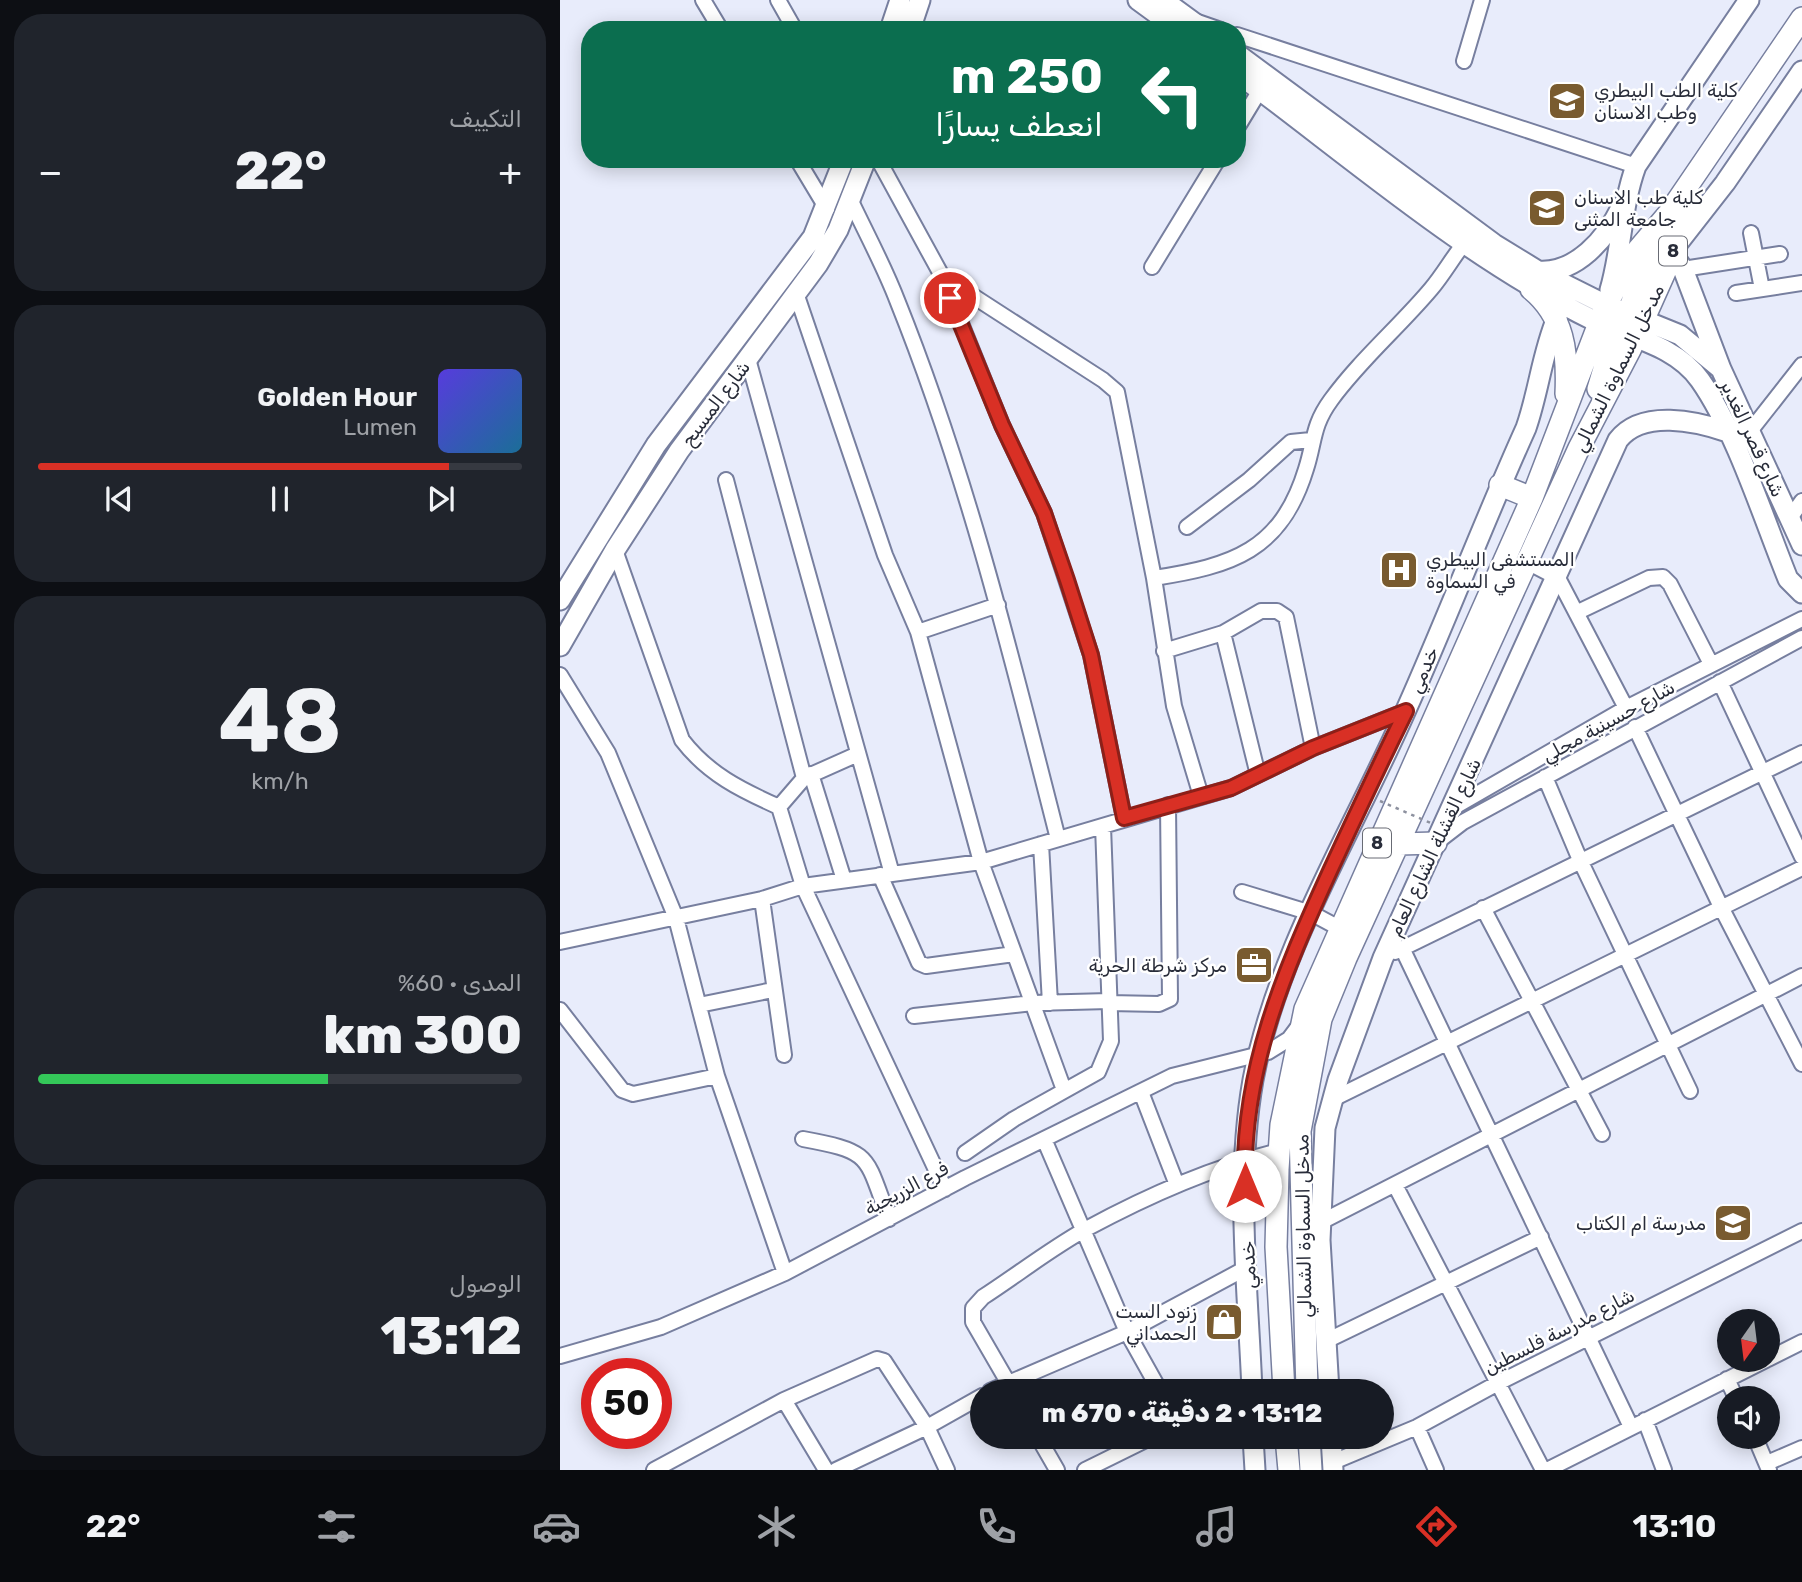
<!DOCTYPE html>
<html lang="ar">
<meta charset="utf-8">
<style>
body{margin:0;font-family:Rubik,Vazirmatn,sans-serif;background:#20242c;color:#f1f3f6;direction:rtl;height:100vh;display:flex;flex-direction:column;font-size:26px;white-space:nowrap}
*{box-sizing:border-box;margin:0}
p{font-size:23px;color:#9ea1a6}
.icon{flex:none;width:38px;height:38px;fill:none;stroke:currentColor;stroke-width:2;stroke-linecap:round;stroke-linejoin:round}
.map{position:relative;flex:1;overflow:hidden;direction:ltr}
.panel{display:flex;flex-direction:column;gap:14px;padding:14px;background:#0d0f14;width:560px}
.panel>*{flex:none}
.guide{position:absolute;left:21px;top:21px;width:665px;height:147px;border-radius:28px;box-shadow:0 4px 18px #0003;direction:rtl;background:#0b6e4f;color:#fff;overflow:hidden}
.needle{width:46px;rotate:194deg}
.fabs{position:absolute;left:1157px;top:1309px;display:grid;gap:14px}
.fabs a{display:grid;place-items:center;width:63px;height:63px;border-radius:50%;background:#171b24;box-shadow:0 4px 18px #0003;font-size:35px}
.speed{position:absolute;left:21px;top:1358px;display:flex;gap:14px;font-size:35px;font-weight:700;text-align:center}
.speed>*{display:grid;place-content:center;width:91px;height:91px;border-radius:50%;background:#171b24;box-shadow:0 4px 18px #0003;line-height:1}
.speed .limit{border:10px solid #d22;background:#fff;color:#111}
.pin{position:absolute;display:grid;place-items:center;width:60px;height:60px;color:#fff;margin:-30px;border:4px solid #fff;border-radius:50%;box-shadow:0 2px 7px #0007}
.me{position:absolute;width:77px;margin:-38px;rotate:0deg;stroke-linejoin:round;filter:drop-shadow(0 0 5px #0008)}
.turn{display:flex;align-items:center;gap:24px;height:147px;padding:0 28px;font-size:32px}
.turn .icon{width:91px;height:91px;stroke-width:2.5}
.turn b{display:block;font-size:49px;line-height:60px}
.big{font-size:52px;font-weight:800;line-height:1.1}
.panel .tile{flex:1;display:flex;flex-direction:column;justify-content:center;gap:10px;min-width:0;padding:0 24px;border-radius:28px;background:#20242c}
.panel .dial{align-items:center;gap:0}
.dial b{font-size:91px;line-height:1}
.song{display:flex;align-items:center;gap:21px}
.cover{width:84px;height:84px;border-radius:10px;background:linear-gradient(135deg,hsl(250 70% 55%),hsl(200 70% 35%))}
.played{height:7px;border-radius:4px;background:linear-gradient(90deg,#d93025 85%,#363941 85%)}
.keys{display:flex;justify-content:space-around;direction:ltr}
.heat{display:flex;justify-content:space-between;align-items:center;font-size:38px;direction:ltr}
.charge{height:10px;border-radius:5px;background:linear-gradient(90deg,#34c759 60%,#363941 0)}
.trip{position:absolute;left:410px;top:1379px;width:424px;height:70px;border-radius:35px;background:#171b24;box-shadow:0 4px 18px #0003;font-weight:800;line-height:70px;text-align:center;direction:rtl}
.menu{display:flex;height:112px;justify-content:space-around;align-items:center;background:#090b0e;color:#9ea1a6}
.menu .icon{width:49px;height:49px}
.menu .on{color:#d93025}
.menu b{font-size:32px;color:#f1f3f6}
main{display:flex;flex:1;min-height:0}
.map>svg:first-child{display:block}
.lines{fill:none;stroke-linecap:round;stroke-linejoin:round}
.minor-casing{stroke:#777f9f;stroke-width:18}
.major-casing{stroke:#777f9f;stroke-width:23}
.highway-casing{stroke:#777f9f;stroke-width:24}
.minor{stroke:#fff;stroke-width:14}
.major{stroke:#fff;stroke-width:19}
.highway{stroke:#fff;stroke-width:21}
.path-bridge{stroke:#8d919f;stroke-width:2.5;stroke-dasharray:3.5 5;stroke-linecap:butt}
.route-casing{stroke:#8d1f18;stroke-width:18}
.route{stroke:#d93025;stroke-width:12}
.labels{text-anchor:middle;stroke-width:5;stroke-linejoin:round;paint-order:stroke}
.shield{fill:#fff;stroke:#686b74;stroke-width:2}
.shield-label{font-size:18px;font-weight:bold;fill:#282c39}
.poi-label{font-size:19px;fill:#282c39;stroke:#fff;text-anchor:start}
.street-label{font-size:19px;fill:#282c39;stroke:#fff}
</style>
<main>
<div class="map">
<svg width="1242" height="1470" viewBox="0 0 1242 1470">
<rect width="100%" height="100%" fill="#e8ecfb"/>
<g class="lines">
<defs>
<path id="minor" d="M143 0 161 30
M218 0 235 30
M635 21 661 30
M677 35 1076 166
M904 61 922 0
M677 128 700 90
M237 159 267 209
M318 159 382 276 442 425 484 513 531 655 564 818
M290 199C306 233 324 266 337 300 407 474 452 658 498 839
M1191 233 1202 289
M592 267 658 159
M1123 269 1220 254
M382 276 543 380 557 392 594 578 614 706 641 796
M236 293 325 555 358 632 421 862 504 1090
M1176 293 1242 283
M188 359 332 874
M1191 430 1242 365
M166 480 244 778
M1230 518 1242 501
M627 527 689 480 731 442 751 440
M55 550 122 740C148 774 181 790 219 807L243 886 385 1189
M967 562 998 578 1066 708
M594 578C672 566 721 551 746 469 755 441 752 426 771 400 800 360 839 327 871 289 883 275 893 257 905 242
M1018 612 1089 578 1103 577 1110 584 1151 664
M358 632 438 605
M663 633 698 775
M604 651 663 633 701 611H717L726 617 753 748
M0 675 48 753 116 918 157 1076 225 1273
M1160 682 1242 857
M1075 727 1162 909 1242 1064
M251 774 284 880
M985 777 1020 860 1130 1091
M219 807 244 778 298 754
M891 809 1066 708 1242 619
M877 842 903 822 1242 638
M481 844 490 1003
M320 875 359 963 366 966 454 954
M682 892 751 913 779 928
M202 899 224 1055
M923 908 1042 1134
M0 942 202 899 243 886 421 862 671 788 753 748 846 711
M842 948 1071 1427
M835 952 1242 753
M549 1003 599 1004 610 999 608 805
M139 1005 213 990
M0 1010 62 1090 73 1094 157 1076
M354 1016 473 1003 549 1001
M581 1092 617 1185
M773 1099 1242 868
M243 1139C313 1152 305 1155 329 1219
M484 1139 567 1332 600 1391
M405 1153 454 1119 538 1072 551 1041 543 826
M835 1185 983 1470
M761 1222 1242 976
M766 1341 981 1237
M0 1356 101 1327 225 1273 405 1178 612 1076 708 1052 729 1039 738 1027
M1208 1359 1242 1342
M1167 1379 1176 1398
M430 1391 567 1332 688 1267
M453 1391 413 1322V1308L423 1297C457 1275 490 1249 526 1229 587 1196 652 1167 719 1151
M224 1400 266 1470
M1085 1420 1104 1470
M857 1427 876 1470
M478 1437 497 1470
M1195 1437 1209 1470
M773 1462 857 1427 938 1383 1242 1231
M1207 1463 1242 1448
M94 1470 224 1400 317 1359 324 1361 367 1427 387 1470
M276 1470 367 1427 422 1396
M525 1470 592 1437
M987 1470 1206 1360"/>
<path id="major" d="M578 0 619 30
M603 0 644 30
M330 30 340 0
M350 30 360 0
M677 54 934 244 978 271 1046 305 1120 335 1161 369
M677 73C792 158 906 258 1035 321 1070 338 1115 345 1140 380 1176 431 1204 520 1228 579L1242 593
M1115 247 1165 183 1242 71
M1113 254 1123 269 1161 369 1242 545
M978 271C1016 274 1046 239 1062 206
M1050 290C1062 249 1061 207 1076 166L1189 0
M0 600 96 445 253 237 284 159
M0 646 55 550 119 451 258 264 278 230 306 159
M692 1391C688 1289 675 1182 693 1080 717 951 794 829 846 710 888 616 924 521 966 428 979 391 982 353 997 318
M769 1391 760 1240 765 1128 778 1080 823 958 1058 440C1082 409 1136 421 1168 432
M693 1437 695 1470
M771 1437 773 1470"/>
<path id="highway" d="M971 289C1004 316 1008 352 1006 394
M1072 333 1066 324 1067 314 1102 231
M1038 389 1058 322 1055 313 1046 305
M940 485 972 498
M839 844 876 843
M724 1391 716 1247 718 1169 721 1125 745 1009 972 498 1046 305 1076 252 1109 213 1242 18
M747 1391 740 1131 761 1019 786 958 1019 448 1070 350 1113 254 1129 194
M726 1437 729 1470
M749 1437 751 1470"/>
</defs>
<use href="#minor" class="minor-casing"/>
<use href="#major" class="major-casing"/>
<use href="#highway" class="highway-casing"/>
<use href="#minor" class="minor"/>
<use href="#major" class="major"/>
<use href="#highway" class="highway"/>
<path class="path-bridge" d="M820 801 873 824"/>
</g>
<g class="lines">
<defs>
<path id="route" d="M390 298 442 425 484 513 507 580 531 655 564 818 671 788 753 748 846 711C820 764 795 817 770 871 724 972 681 1072 685 1186"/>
</defs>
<use href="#route" class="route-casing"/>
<use href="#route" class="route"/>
</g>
<defs>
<symbol id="university-square" viewBox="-11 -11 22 22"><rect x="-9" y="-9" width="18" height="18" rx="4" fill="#795b2f" stroke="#fff"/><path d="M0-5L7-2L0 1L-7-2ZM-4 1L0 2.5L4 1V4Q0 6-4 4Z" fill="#fff"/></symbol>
<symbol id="hospital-square" viewBox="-11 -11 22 22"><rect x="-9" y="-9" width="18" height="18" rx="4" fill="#795b2f" stroke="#fff"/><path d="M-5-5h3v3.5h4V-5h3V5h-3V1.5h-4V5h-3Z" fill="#fff"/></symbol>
<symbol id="office-square" viewBox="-11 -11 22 22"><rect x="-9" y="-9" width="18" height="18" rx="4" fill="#795b2f" stroke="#fff"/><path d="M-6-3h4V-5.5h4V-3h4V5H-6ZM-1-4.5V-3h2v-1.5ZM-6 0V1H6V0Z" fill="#fff"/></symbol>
<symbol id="school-square" viewBox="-11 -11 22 22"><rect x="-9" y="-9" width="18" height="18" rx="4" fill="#795b2f" stroke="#fff"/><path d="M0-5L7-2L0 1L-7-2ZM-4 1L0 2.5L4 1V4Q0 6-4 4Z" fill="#fff"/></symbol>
<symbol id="shop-square" viewBox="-11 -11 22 22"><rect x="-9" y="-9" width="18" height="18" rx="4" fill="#795b2f" stroke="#fff"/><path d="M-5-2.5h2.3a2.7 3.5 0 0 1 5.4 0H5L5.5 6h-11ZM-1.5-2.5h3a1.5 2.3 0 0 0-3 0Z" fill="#fff"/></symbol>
</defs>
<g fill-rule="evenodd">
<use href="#university-square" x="985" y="79" width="44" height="44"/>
<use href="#university-square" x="965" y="186" width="44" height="44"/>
<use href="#hospital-square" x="817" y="548" width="44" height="44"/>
<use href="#office-square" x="672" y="943" width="44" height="44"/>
<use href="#school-square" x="1151" y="1201" width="44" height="44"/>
<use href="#shop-square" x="642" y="1300" width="44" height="44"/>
</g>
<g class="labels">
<g class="shield">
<rect x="1099" y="236.5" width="28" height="29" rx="5"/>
<rect x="803" y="828.5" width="28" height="29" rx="5"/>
</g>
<g class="shield-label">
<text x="1113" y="257">8</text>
<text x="817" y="849">8</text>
</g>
<g class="poi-label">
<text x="1034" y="97">كلية الطب البيطري<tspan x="1034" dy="22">وطب الاسنان</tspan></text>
<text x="1014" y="204">كلية طب الاسنان<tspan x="1014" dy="22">جامعة المثنى</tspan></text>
<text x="866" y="566">المستشفى البيطري<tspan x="866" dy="22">في السماوة</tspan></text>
<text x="667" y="972" text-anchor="end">مركز شرطة الحرية</text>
<text x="1146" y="1230" text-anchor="end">مدرسة ام الكتاب</text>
<text x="637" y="1318" text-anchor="end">زنود الست<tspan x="637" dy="22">الحمداني</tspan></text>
</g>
<g class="street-label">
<text transform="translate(1058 368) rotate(-64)" y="7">مدخل السماوة الشمالي</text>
<text transform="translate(155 403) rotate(-53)" y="7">شارع المسبح</text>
<text transform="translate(1193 438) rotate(65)" y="7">شارع قصر الغدير</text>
<text transform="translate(863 670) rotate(-67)" y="7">خدمي</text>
<text transform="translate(1048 721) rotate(-29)" y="7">شارع حسينية مجلي</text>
<text transform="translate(874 847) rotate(-65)" y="7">شارع القشلة الشارع العام</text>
<text transform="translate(346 1188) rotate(-28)" y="7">فرع الزريجية</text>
<text transform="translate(743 1226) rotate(-91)" y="7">مدخل السماوة الشمالي</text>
<text transform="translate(688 1265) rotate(-92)" y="7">خدمي</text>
<text transform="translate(999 1331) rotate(-27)" y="7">شارع مدرسة فلسطين</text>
</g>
</g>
</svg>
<div class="fabs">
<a><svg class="needle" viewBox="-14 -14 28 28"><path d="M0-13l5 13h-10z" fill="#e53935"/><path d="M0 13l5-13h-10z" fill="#9ea1a6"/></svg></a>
<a><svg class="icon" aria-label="sound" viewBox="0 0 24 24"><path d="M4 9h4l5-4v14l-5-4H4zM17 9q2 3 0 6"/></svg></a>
</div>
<div class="speed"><div class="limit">50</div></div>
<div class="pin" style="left:390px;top:298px;background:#d93025"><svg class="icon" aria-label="arrive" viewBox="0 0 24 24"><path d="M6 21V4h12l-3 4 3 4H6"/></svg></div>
<svg class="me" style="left:685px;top:1186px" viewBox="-20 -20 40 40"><circle r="19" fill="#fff"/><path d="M0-13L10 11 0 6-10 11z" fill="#d93025"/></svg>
<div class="trip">13:12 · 2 دقيقة · 670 m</div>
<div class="guide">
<div class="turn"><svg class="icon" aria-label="left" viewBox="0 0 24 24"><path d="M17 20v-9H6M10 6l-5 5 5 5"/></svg><div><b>250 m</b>انعطف يسارًا</div></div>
</div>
</div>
<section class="panel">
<div class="tile"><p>التكييف</p>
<div class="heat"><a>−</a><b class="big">22°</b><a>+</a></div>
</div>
<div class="tile">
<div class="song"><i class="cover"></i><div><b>Golden Hour</b><p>Lumen</p></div></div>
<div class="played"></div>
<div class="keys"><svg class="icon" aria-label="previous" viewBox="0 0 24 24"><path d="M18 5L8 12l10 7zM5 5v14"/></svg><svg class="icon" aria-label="pause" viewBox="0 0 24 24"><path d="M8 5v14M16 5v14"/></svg><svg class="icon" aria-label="next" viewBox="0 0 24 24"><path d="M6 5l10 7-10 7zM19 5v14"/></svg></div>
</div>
<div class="tile dial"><b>48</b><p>km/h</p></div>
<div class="tile"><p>المدى · 60%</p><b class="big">300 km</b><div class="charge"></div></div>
<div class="tile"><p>الوصول</p><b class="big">13:12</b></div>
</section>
</main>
<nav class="menu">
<b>13:10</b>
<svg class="icon on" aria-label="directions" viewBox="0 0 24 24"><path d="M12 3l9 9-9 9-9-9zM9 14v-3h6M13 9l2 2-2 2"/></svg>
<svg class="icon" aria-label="music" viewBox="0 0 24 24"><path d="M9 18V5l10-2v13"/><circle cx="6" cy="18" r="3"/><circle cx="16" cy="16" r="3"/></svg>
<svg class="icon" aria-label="phone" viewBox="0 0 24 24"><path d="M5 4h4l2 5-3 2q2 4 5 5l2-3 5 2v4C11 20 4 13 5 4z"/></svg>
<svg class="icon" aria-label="climate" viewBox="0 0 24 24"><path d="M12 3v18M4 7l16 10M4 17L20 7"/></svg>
<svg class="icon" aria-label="car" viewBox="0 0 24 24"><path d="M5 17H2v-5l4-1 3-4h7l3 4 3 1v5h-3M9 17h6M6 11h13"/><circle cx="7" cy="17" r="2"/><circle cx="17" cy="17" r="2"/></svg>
<svg class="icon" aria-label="filters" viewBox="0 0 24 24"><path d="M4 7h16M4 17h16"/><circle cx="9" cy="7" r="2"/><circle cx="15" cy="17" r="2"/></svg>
<b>22°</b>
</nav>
